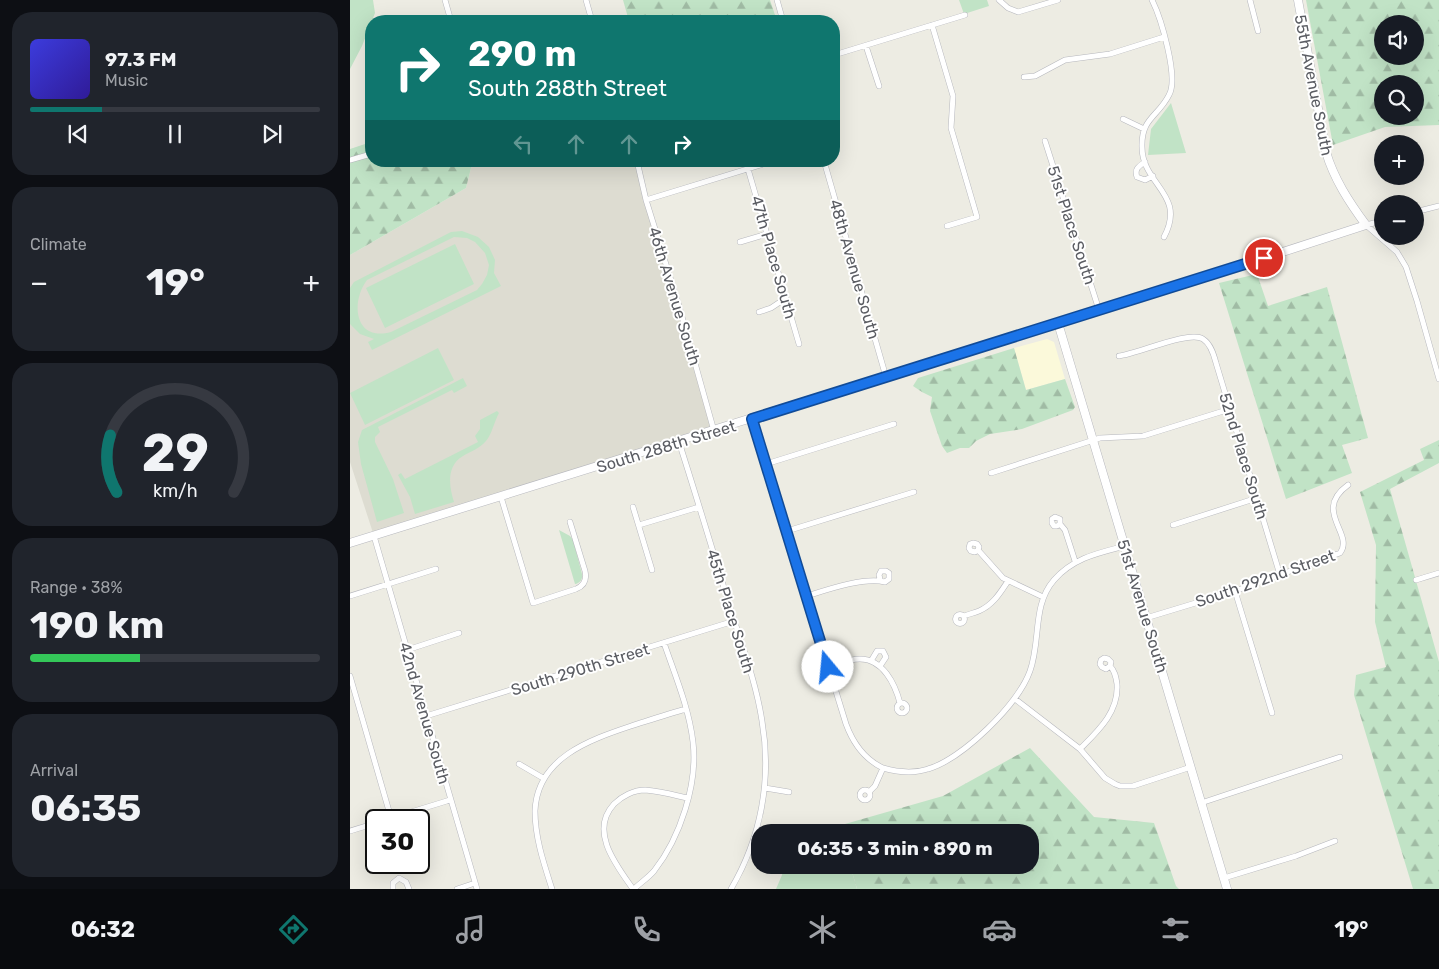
<!DOCTYPE html>
<meta charset="utf-8">
<style>
body{margin:0;font-family:Rubik,sans-serif;background:#20242c;color:#f1f3f6;height:100vh;display:flex;flex-direction:column;font-size:19px;white-space:nowrap}
*{box-sizing:border-box;margin:0}
p{font-size:16px;color:#9ea1a6}
.icon{flex:none;width:28px;height:28px;fill:none;stroke:currentColor;stroke-width:2;stroke-linecap:round;stroke-linejoin:round}
.map{position:relative;flex:1;overflow:hidden}
.drawer{display:flex;flex-direction:column;gap:12px;padding:12px;background:#0d0f14;width:350px}
.drawer>*{flex:none}
.top-card{position:absolute;left:15px;top:15px;width:475px;height:152px;border-radius:20px;box-shadow:0 5px 20px #0002;background:#0f766e;color:#fff;overflow:hidden}
.controls{position:absolute;left:1024px;top:15px;display:grid;gap:10px}
.controls a{display:grid;place-items:center;width:50px;height:50px;border-radius:50%;background:#171b24;box-shadow:0 5px 20px #0002;font-size:25px}
.speed{position:absolute;left:15px;top:809px;display:flex;gap:10px;font-size:25px;font-weight:700;text-align:center}
.speed>*{display:grid;place-content:center;width:65px;height:65px;border-radius:50%;background:#171b24;box-shadow:0 5px 20px #0002;line-height:1}
.speed .limit{border:2px solid #111;border-radius:8px;background:#fff;color:#111}
.pin{position:absolute;display:grid;place-items:center;width:42px;height:42px;color:#fff;margin:-21px;border:2px solid #fff;border-radius:50%;box-shadow:0 1px 5px #0007}
.me{position:absolute;width:55px;margin:-28px;rotate:343deg;stroke-linejoin:round;filter:drop-shadow(0 0 4px #0008)}
.turn{display:flex;align-items:center;gap:18px;height:105px;padding:0 20px;font-size:22px}
.turn .icon{width:65px;height:65px;stroke-width:2.5}
.turn b{display:block;font-size:35px;line-height:42px}
.lanes{display:flex;align-items:center;height:48px;padding:0 20px;background:#0003;justify-content:center;gap:25px;direction:ltr}
.lanes .off{opacity:.35}
.big{font-size:38px;font-weight:700;line-height:1.1}
.drawer .tile{flex:1;display:flex;flex-direction:column;justify-content:center;gap:8px;min-width:0;padding:0 18px;border-radius:20px;background:#20242c}
.drawer .dial{align-items:center;gap:0}
.dial svg{height:130px;overflow:visible;fill:none;stroke:#363941;stroke-width:7;stroke-linecap:round;text-anchor:middle}
.dial text{fill:#f1f3f6;stroke:none}
.song{display:flex;align-items:center;gap:15px}
.cover{width:60px;height:60px;border-radius:8px;background:linear-gradient(135deg,hsl(240 70% 55%),hsl(250 70% 35%))}
.played{height:5px;border-radius:2px;background:linear-gradient(90deg,#0f766e 25%,#363941 25%)}
.keys{display:flex;justify-content:space-around;direction:ltr}
.heat{display:flex;justify-content:space-between;align-items:center;font-size:28px;direction:ltr}
.charge{height:8px;border-radius:4px;background:linear-gradient(90deg,#34c759 38%,#363941 0)}
.trip{position:absolute;left:401px;top:824px;width:288px;height:50px;border-radius:20px;background:#171b24;box-shadow:0 5px 20px #0002;font-weight:700;line-height:50px;text-align:center}
.tabs{display:flex;height:80px;justify-content:space-around;align-items:center;background:#090b0e;color:#9ea1a6}
.tabs .icon{width:35px;height:35px}
.tabs .on{color:#0f766e}
.tabs b{font-size:22px;color:#f1f3f6}
main{display:flex;flex:1;min-height:0}
.map>svg:first-child{display:block}
.commercial{fill:#fbf9da}
.education{fill:#dddcd1}
.green{fill:#c1e3c6;fill-rule:evenodd}
.forest{fill:url(#forest-firs);fill-rule:evenodd}
.lines{fill:none;stroke-linecap:round;stroke-linejoin:round}
.street-casing{stroke:#b6b7bd;stroke-width:6}
.secondary-casing{stroke:#b7b8be;stroke-width:9}
.street{stroke:#fff;stroke-width:5}
.secondary{stroke:#fff;stroke-width:8}
.route-casing{stroke:#114b97;stroke-width:12}
.route{stroke:#1a73e8;stroke-width:9}
.labels{text-anchor:middle;stroke-width:4;stroke-linejoin:round;paint-order:stroke}
.street-label{font-size:16px;fill:#5b5d63;stroke:#fff}
</style>
<main>
<section class="drawer">
<div class="tile">
<div class="song"><i class="cover"></i><div><b>97.3 FM</b><p>Music</p></div></div>
<div class="played"></div>
<div class="keys"><svg class="icon" aria-label="previous" viewBox="0 0 24 24"><path d="M18 5L8 12l10 7zM5 5v14"/></svg><svg class="icon" aria-label="pause" viewBox="0 0 24 24"><path d="M8 5v14M16 5v14"/></svg><svg class="icon" aria-label="next" viewBox="0 0 24 24"><path d="M6 5l10 7-10 7zM19 5v14"/></svg></div>
</div>
<div class="tile"><p>Climate</p>
<div class="heat"><a>−</a><b class="big">19°</b><a>+</a></div>
</div>
<div class="tile dial"><svg viewBox="0 0 100 80">
<path d="M14 69A42 42 0 1 1 86 69"/>
<path d="M14 69A42 42 0 0 1 10 34" stroke="#0f766e"/>
<text x="50" y="56" font-size="32" font-weight="700">29</text>
<text x="50" y="72" font-size="11">km/h</text>
</svg></div>
<div class="tile"><p>Range · 38%</p><b class="big">190 km</b><div class="charge"></div></div>
<div class="tile"><p>Arrival</p><b class="big">06:35</b></div>
</section>
<div class="map">
<svg width="1089" height="889" viewBox="0 0 1089 889">
<defs>
<pattern id="forest-firs" width="22" height="20" patternUnits="userSpaceOnUse" patternTransform="scale(1.25)"><rect width="22" height="20" fill="#c1e3c6"/><path d="M5 1l3.5 6h-7zM16 11l3.5 6h-7z" fill="#a0bba4"/></pattern>
</defs>
<rect width="100%" height="100%" fill="#edece3"/>
<path class="commercial" d="M697 339 704 342 715 379 676 390 664 348Z"/>
<path class="education" d="M128 161H151L155 164 158 161H287L364 431 24 536 0 462V255L116 188 122 164Z"/>
<path class="green" d="M0 0H23L25 13 12 46 0 69Z
M609 0H637L639 6 614 14Z
M821 103 836 153 798 155 801 129Z
M112 231 128 237 139 247 145 260 144 273 151 286 22 350 18 342 24 339 10 334 0 324V288L4 282 101 232ZM104 237 117 238 125 242 135 253 139 265 137 275 132 284 127 290 41 332C5 342 0 303 17 280Z
M105 244 124 284 35 328 16 288Z
M88 348 104 380 15 425 0 393Z
M113 378 117 386 104 393 102 390 28 427 30 432 25 437V442L43 479 54 513 27 522 11 464 8 442 12 430Z
M147 411 149 413C144 422 142 434 136 441 129 449 121 451 113 456 96 466 99 486 104 502L65 514 60 497 48 475 51 473 55 479 128 442 125 436 130 429V420Z
M209 530 220 536 223 540 232 574C233 579 230 583 225 584Z
M441 824 488 826 490 832H439Z
M434 865H500L507 889H426L432 875Z"/>
<path class="forest" d="M273 0H420L427 21H279Z
M956 0H1089V125L1035 127 983 145ZM1032 24H1065V56H1032ZM1032 84H1065V116H1032Z
M21 142V161H128L122 164 116 188 0 255V149Z
M907 274 918 306 977 287 1018 438 992 445 1002 473 936 499 869 283Z
M664 348 676 390 715 379 725 407 723 410 672 429 640 434 626 441 619 448H610L597 453 592 446 580 411 582 397 572 392 563 386 568 378Z
M1089 440V463L1040 489 1089 662V889H1063L1004 695 1006 675 1036 667 1025 622 1026 545 1010 492 1074 460 1070 449Z
M680 748 744 817 804 823 826 886 829 889H507L500 865H680V832H490L488 826 593 796Z"/>
<g class="lines">
<defs>
<path id="street" d="M95 0 101 21
M236 0 242 21
M427 0 433 21
M649 0 658 8 668 12 708 0
M802 0C811 18 829 78 819 95 808 117 791 118 792 147 792 185 837 194 814 237
M900 0 908 31
M582 25 603 96 601 128 627 217 597 226
M516 46 529 86
M484 55 615 15
M674 77 685 76 715 60 760 54 814 37
M773 119 794 129
M695 141 749 310
M0 160 21 154
M287 161 296 200 329 306 364 431
M474 161 536 377
M795 162C789 166 784 169 787 177L795 180 803 176
M398 169 449 344
M296 200 423 161
M1065 212 1089 206
M1016 225 1047 252 1056 267 1067 301 1089 379
M1016 225 1032 221
M390 242 417 234
M409 312 421 308 436 298
M769 356C788 354 839 330 853 339 861 344 864 355 866 363L930 575
M402 419 496 724C503 743 514 759 533 768
M329 442C346 495 362 548 378 601 390 640 406 681 412 721 422 779 411 838 381 889
M416 464 544 424
M641 473 750 438 793 436 880 409
M151 497 183 603 226 589C234 586 237 580 235 571L220 522
M283 507 302 570
M710 524 707 526H704L702 523V519L705 517 710 519V524L715 530 725 561
M289 525 349 507
M823 525 907 498
M437 531 564 492
M24 536 127 889
M628 550 625 552 621 551 619 548 620 544 623 543 627 544 629 547 628 550 653 578 693 597
M1066 580 1089 573
M885 591 922 713
M0 596 86 569
M457 596C479 589 514 577 535 582L539 579V573L536 571H531L529 575 530 579
M605.5 619a4.5 4.5 0 1 1 9 0a4.5 4.5 0 1 1-9 0Z
M614 616C619 614 624 613 629 611 643 605 650 593 658 581
M796 618 885 591 990 553C1005 534 962 511 998 485
M57 650 109 633
M521 661 527 651H533L536 657 530 666
M478 667C488 664 499 659 510 659 533 659 545 684 550 703
M0 676 41 818
M665 699 730 749 755 778 765 784 770 786H783L841 767
M547 708a5 5 0 1 1 10 0a5 5 0 1 1-10 0Z
M76 716 384 621
M730 749C748 731 769 712 767 684 766 677 765 671 760 666L761 662 758 659 754 658 751 660 750 664 752 667 756 669 760 666
M169 764 193 778
M415 788 439 792
M510 795a5 5 0 1 1 10 0a5 5 0 1 1-10 0Z
M519 792 525 786 533 768C547 772 563 774 578 769 612 759 668 705 680 671 691 641 682 605 704 580 723 558 748 553 775 546
M851 803 990 757
M35 820 100 800
M0 831 26 823
M874 878 946 856 985 841
M43 889V883L49 878 56 882 59 889
M107 889 125 883
M202 889C194 864 185 838 185 811 187 758 239 740 281 726 300 720 318 714 336 709
M283 889C266 865 239 831 264 804 272 796 284 790 295 790 310 791 324 795 337 798
M284 889C290 883 298 878 304 871 330 838 348 784 343 742 339 708 325 675 314 643"/>
<path id="secondary" d="M708 323 877 889
M0 543 874 271 1016 225C999 202 984 179 976 152L948 0"/>
</defs>
<use href="#street" class="street-casing"/>
<use href="#secondary" class="secondary-casing"/>
<use href="#street" class="street"/>
<use href="#secondary" class="secondary"/>
</g>
<g class="lines">
<defs>
<path id="route" d="M478 667 402 419 914 258"/>
</defs>
<use href="#route" class="route-casing"/>
<use href="#route" class="route"/>
</g>
<g class="labels">
<g class="street-label">
<text transform="translate(964 85) rotate(79)" y="6">55th Avenue South</text>
<text transform="translate(722 225) rotate(72)" y="6">51st Place South</text>
<text transform="translate(424 257) rotate(74)" y="6">47th Place South</text>
<text transform="translate(505 269) rotate(74)" y="6">48th Avenue South</text>
<text transform="translate(325 296) rotate(73)" y="6">46th Avenue South</text>
<text transform="translate(316 446) rotate(-17)" y="6">South 288th Street</text>
<text transform="translate(894 456) rotate(73)" y="6">52nd Place South</text>
<text transform="translate(915 578) rotate(-19)" y="6">South 292nd Street</text>
<text transform="translate(793 606) rotate(73)" y="6">51st Avenue South</text>
<text transform="translate(381 611) rotate(73)" y="6">45th Place South</text>
<text transform="translate(230 669) rotate(-17)" y="6">South 290th Street</text>
<text transform="translate(75 713) rotate(74)" y="6">42nd Avenue South</text>
</g>
</g>
</svg>
<div class="controls">
<a><svg class="icon" aria-label="sound" viewBox="0 0 24 24"><path d="M4 9h4l5-4v14l-5-4H4zM17 9q2 3 0 6"/></svg></a>
<a><svg class="icon" aria-label="search" viewBox="0 0 24 24"><circle cx="10" cy="10" r="6"/><path d="M15 15l6 6"/></svg></a>
<a>+</a>
<a>−</a>
</div>
<div class="speed"><div class="limit">30</div></div>
<div class="pin" style="left:914px;top:258px;background:#d93025"><svg class="icon" aria-label="arrive" viewBox="0 0 24 24"><path d="M6 21V4h12l-3 4 3 4H6"/></svg></div>
<svg class="me" style="left:478px;top:667px" viewBox="-20 -20 40 40"><circle r="19" fill="#fff"/><path d="M0-13L10 11 0 6-10 11z" fill="#1a73e8"/></svg>
<div class="trip">06:35 · 3 min · 890 m</div>
<div class="top-card">
<div class="turn"><svg class="icon" aria-label="right" viewBox="0 0 24 24"><path d="M7 20v-9h11M14 6l5 5-5 5"/></svg><div><b>290 m</b>South 288th Street</div></div>
<div class="lanes"><svg class="icon off" aria-label="left" viewBox="0 0 24 24"><path d="M17 20v-9H6M10 6l-5 5 5 5"/></svg><svg class="icon off" aria-label="ahead" viewBox="0 0 24 24"><path d="M12 20V5M6 11l6-6 6 6"/></svg><svg class="icon off" aria-label="ahead" viewBox="0 0 24 24"><path d="M12 20V5M6 11l6-6 6 6"/></svg><svg class="icon" aria-label="right" viewBox="0 0 24 24"><path d="M7 20v-9h11M14 6l5 5-5 5"/></svg></div>
</div>
</div>
</main>
<nav class="tabs">
<b>06:32</b>
<svg class="icon on" aria-label="directions" viewBox="0 0 24 24"><path d="M12 3l9 9-9 9-9-9zM9 14v-3h6M13 9l2 2-2 2"/></svg>
<svg class="icon" aria-label="music" viewBox="0 0 24 24"><path d="M9 18V5l10-2v13"/><circle cx="6" cy="18" r="3"/><circle cx="16" cy="16" r="3"/></svg>
<svg class="icon" aria-label="phone" viewBox="0 0 24 24"><path d="M5 4h4l2 5-3 2q2 4 5 5l2-3 5 2v4C11 20 4 13 5 4z"/></svg>
<svg class="icon" aria-label="climate" viewBox="0 0 24 24"><path d="M12 3v18M4 7l16 10M4 17L20 7"/></svg>
<svg class="icon" aria-label="car" viewBox="0 0 24 24"><path d="M5 17H2v-5l4-1 3-4h7l3 4 3 1v5h-3M9 17h6M6 11h13"/><circle cx="7" cy="17" r="2"/><circle cx="17" cy="17" r="2"/></svg>
<svg class="icon" aria-label="filters" viewBox="0 0 24 24"><path d="M4 7h16M4 17h16"/><circle cx="9" cy="7" r="2"/><circle cx="15" cy="17" r="2"/></svg>
<b>19°</b>
</nav>
